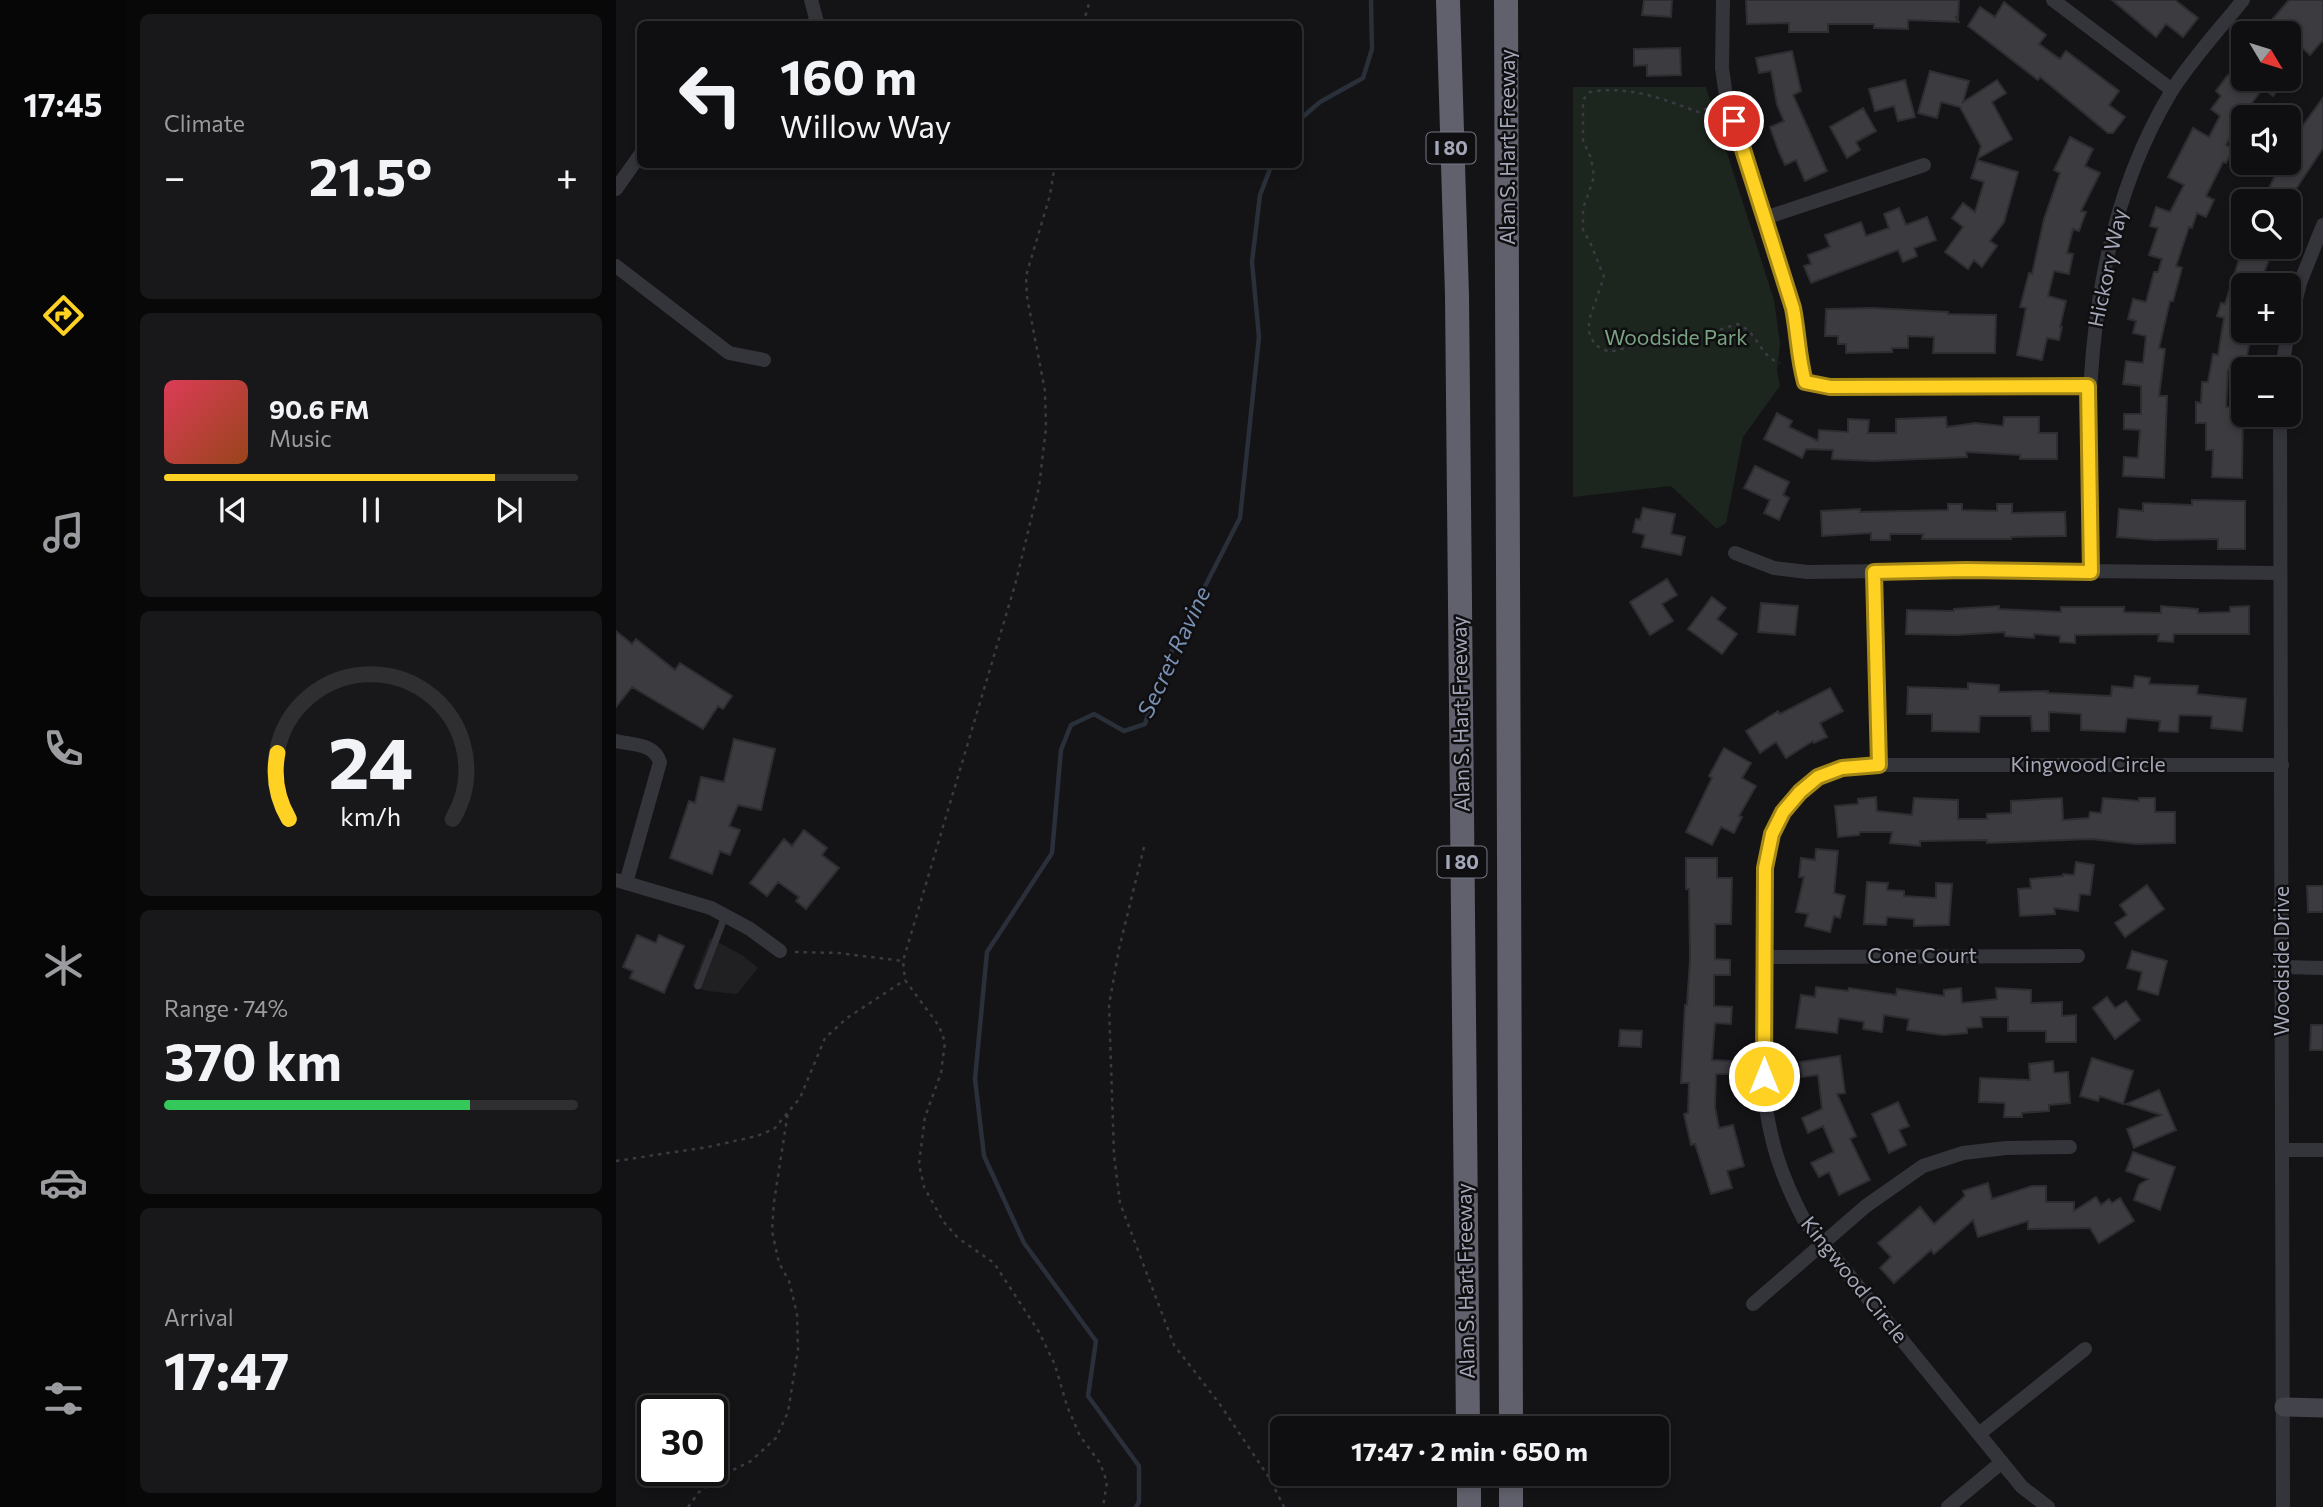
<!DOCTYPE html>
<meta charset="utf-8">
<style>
body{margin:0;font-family:Commissioner,sans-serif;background:#181719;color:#f1f3f6;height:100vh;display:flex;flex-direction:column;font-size:26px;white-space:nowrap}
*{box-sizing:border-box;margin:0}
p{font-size:23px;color:#9b9c9f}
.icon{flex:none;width:38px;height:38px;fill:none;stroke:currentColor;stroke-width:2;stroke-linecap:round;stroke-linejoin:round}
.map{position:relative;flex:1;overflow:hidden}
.sheet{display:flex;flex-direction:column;gap:14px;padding:14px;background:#080809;width:490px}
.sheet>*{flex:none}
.hud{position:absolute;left:21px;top:21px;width:665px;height:147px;border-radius:10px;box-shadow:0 4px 10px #0003,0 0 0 2px #2f2e30;background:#0f0e10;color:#f1f3f6;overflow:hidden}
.needle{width:46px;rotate:128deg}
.tools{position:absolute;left:1615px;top:21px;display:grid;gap:14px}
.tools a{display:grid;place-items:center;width:70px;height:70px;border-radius:10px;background:#0f0e10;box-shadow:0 4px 10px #0003,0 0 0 2px #2f2e30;font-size:35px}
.speed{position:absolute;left:21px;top:1395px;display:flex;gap:14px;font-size:35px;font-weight:700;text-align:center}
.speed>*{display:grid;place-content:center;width:91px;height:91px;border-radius:50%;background:#0f0e10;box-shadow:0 4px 10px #0003,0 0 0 2px #2f2e30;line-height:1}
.speed .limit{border:4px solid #111;border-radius:10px;background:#fff;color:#111}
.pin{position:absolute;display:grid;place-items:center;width:60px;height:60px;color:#fff;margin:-30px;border:4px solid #fff;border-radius:50%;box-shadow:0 2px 7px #0007}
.me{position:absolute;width:77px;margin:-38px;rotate:0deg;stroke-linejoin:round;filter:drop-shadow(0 0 5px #0008)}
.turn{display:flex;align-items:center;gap:24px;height:147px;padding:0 28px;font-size:32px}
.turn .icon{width:91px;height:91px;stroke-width:2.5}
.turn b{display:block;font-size:49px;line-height:60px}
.big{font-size:52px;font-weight:700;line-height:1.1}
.sheet .tile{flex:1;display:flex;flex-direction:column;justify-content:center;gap:10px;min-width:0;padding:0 24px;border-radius:10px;background:#181719}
.sheet .dial{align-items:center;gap:0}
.dial svg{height:182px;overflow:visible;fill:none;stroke:#2f2e30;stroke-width:7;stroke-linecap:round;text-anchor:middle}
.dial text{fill:#f1f3f6;stroke:none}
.song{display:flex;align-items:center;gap:21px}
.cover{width:84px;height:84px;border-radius:10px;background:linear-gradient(135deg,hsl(350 70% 55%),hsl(20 70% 35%))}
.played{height:7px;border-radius:4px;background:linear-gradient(90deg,#fed122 80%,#2f2e30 80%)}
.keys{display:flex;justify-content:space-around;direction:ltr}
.heat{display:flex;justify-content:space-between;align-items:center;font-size:38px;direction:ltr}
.charge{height:10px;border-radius:5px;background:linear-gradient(90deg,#34c759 74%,#2f2e30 0)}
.trip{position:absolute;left:654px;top:1416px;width:399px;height:70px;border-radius:10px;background:#0f0e10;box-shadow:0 4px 10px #0003,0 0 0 2px #2f2e30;font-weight:700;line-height:70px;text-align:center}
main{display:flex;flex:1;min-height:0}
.menu{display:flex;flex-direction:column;width:126px;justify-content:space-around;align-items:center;background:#060606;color:#9b9c9f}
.menu .icon{width:49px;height:49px}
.menu .on{color:#fed122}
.menu b{font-size:32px;color:#f1f3f6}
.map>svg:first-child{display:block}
.built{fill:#201f22}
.green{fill:#1d251f}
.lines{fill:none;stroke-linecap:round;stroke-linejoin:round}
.stream{stroke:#29303a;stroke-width:4.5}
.building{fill:#3b3b40;stroke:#2e2d31;stroke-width:2}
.path{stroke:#3a3b42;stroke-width:2.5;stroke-dasharray:3.5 5;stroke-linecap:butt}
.lane{stroke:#34343b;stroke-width:7}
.street{stroke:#34343b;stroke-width:14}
.secondary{stroke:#42434b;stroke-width:19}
.highway{stroke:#60616c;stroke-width:24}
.route-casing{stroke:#a58816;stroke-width:18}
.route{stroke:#fed122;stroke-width:12}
.labels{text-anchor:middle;stroke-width:5;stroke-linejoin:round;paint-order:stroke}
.shield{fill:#0f0e10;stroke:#777985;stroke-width:2}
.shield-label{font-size:19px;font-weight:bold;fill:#a4a7b7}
.street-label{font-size:21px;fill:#a4a7b7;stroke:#0f0e10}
.park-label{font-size:21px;fill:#79a381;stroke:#0f0e10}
.water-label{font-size:23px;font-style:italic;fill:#7890b4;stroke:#0f0e10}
</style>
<main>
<nav class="menu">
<b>17:45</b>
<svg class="icon on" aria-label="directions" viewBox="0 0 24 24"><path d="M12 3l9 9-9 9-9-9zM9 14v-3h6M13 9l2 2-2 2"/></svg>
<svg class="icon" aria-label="music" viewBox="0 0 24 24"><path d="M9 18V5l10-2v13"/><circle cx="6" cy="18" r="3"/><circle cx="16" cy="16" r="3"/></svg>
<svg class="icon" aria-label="phone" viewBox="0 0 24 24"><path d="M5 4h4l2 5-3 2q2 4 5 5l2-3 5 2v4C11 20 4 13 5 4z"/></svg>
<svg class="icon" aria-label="climate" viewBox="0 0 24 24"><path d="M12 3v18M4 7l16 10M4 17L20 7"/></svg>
<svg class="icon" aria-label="car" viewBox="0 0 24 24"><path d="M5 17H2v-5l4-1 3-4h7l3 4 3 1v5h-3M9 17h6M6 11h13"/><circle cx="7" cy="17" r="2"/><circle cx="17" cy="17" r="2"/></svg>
<svg class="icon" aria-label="filters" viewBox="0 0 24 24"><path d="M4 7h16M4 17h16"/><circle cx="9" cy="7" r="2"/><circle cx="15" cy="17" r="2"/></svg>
</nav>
<section class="sheet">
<div class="tile"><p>Climate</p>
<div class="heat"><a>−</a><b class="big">21.5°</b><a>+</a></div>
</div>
<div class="tile">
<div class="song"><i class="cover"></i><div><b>90.6 FM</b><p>Music</p></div></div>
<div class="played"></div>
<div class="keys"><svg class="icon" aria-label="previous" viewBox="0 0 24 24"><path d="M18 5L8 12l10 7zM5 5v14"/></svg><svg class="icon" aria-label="pause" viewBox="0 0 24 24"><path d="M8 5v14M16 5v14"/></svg><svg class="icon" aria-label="next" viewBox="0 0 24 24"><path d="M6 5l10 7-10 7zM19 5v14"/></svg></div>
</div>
<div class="tile dial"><svg viewBox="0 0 100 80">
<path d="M14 69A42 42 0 1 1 86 69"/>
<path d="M14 69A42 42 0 0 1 9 40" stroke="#fed122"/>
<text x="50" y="56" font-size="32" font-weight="700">24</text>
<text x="50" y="72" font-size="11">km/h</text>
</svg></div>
<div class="tile"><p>Range · 74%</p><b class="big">370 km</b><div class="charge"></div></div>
<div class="tile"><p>Arrival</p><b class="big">17:47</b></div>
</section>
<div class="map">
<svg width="1707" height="1507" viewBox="0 0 1707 1507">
<rect width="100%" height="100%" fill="#141315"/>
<path class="built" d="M94 938 126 955 142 968 121 994 91 991 76 986Z"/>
<path class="green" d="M957 87H1090L1158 300 1164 343 1161 370 1164 386 1127 437 1110 523 1101 529 1055 486 957 497Z"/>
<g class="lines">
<path class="stream" d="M682 121 704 102 747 78 756 49 755 0
M520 1507 523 1502V1466L472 1396 480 1341 408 1243 368 1156 359 1079 371 952 436 853 445 750 455 725 478 714 508 731 529 724 544 674 624 518 643 337 636 262 644 195 656 164"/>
</g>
<path class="building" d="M1028 0H1056L1055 17 1026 15Z
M1130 0H1343L1342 19 1339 16 1343 22 1292 20V29L1258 28V24H1212V32H1173V23L1131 24Z
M1496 0H1559L1582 18 1567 37 1550 24 1540 37Z
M1673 0H1707V40L1694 55 1683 45 1673 56V33H1655L1649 28Z
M1388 2 1430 35 1423 44 1444 59 1450 51 1503 91 1493 105 1509 117 1497 133H1492L1424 77 1422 80 1352 26 1364 7 1379 17Z
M1064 48 1065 75 1031 76V65L1018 66V49Z
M1176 51 1185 91 1177 95 1211 171 1189 181 1180 160 1169 165 1163 152 1154 127 1168 121 1161 105 1155 71 1143 73 1140 58Z
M1314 71 1353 81 1347 102 1381 80 1390 93 1376 102 1396 139 1361 159 1365 146 1344 107 1325 102 1321 118 1302 113Z
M1612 75 1617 79H1670L1657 96 1647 88 1622 122 1610 145 1617 149 1610 163 1607 162 1590 196 1598 200 1590 217 1581 213 1576 228 1573 227 1560 266 1566 268 1557 301H1554L1543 348 1549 349 1543 396H1551L1548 478 1507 476 1508 457 1522 458 1524 430 1508 429V414H1525V386L1507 384 1510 361 1527 363 1530 336 1517 333 1520 321 1512 319 1517 299 1530 302 1538 272H1542L1546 259 1533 255 1542 228 1534 226 1540 207 1554 212 1568 185 1552 177 1577 128 1593 137 1604 116 1595 109 1605 96 1600 91Z
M1289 80 1299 117 1282 121 1278 106 1259 111 1253 89Z
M1707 98V148L1672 201H1647L1665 163H1673V133L1679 136Z
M1247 108 1260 131 1240 142 1244 150 1231 158 1214 127Z
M1454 137 1477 149 1469 166 1484 173 1465 211 1470 212 1463 231 1457 229 1451 253 1457 254 1453 274 1438 271 1432 296 1450 301 1444 327H1446L1443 340 1431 338 1426 360 1401 355 1410 308 1404 307 1413 273 1416 274 1428 219 1444 173 1438 170Z
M1361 160 1402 172 1388 222 1374 241 1381 246 1366 267 1358 260 1352 269 1329 252 1347 227 1336 218 1347 203 1359 212 1368 182 1355 178Z
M1283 208 1290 225 1311 217 1320 240 1298 248 1301 256 1287 262 1282 250 1195 283 1188 266 1195 264 1192 255 1214 247 1209 235 1245 222 1250 236 1273 228 1268 214Z
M1627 247H1658L1643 285H1628V332L1635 334 1628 372 1612 370 1610 407 1627 408 1626 478 1596 477 1597 450H1590V423H1580V402L1585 403 1586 382H1592L1597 354 1602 355 1608 318 1601 316 1605 303 1609 304Z
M1256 308 1332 312V314L1380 315 1379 353H1317L1318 337 1292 336V348H1276V352L1230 353V344H1222V336H1209L1210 309Z
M1161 413 1176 421 1173 427 1202 441 1203 430 1232 432V419L1253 420 1252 433H1280V419L1330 417 1331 427 1359 423 1387 426 1388 417H1423V433H1441V459H1404V455L1350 452 1351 457 1258 461 1216 459 1217 450 1190 449 1186 458 1148 439Z
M1139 466 1173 482 1167 495 1173 498 1163 520 1148 513 1154 500 1128 488Z
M1576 500 1629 501V549H1602V539L1539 540 1501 537 1503 509 1527 511V503L1576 505Z
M1332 504H1346V510L1381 511V504H1396V513L1449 512 1450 536 1395 537V539H1306L1307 534H1274V540H1255V533L1206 536 1205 511 1244 509V512L1332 510Z
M1027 508 1059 514 1055 534 1069 537 1065 555 1026 547 1029 535 1017 532 1020 519 1024 520Z
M1051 579 1061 595 1046 604 1057 621 1034 635 1014 602Z
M1096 597 1110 608 1101 619 1121 634 1106 654 1072 629Z
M1145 603 1182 606 1179 635 1142 632Z
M1383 606V609L1445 612V607H1508V612L1545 613V606L1582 609V613L1614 612V607L1633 606V634H1558L1557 642 1542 641 1543 634 1459 635V643L1444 642V636L1418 634V638L1389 636V632L1340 635 1290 634 1291 610 1338 611V609Z
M0 631 16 644 20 639 59 670 64 663 116 696 107 709 102 706 87 729 16 687 0 707Z
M1519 676 1534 678 1533 684 1582 686 1581 694 1630 699 1626 731 1595 728 1596 716 1563 715 1562 732 1543 731 1544 721 1511 718 1509 732 1465 730V714L1433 712V731H1416L1415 716H1364L1363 732 1316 731V714H1291L1292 687 1352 689V683L1383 685V692L1432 691V693L1495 696 1496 686 1517 688Z
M1214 688 1227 711 1204 723 1211 737 1198 743 1197 741 1170 758 1160 742 1144 753 1130 731 1162 711 1164 714Z
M118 739 159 749 145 810 122 805 113 826 124 830 114 855 104 851 96 874 54 858 73 801 79 803 85 777 108 782Z
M1108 748 1135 763 1126 778 1140 786 1123 816 1126 817 1118 833 1105 827 1096 845 1070 832 1096 778 1093 776Z
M1260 797 1261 811 1296 815 1298 798 1342 800V819H1371V814L1395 813V801L1446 798 1447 820 1473 818 1474 812 1485 813 1487 798 1523 801V798H1539V812H1559V843L1521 844 1475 839 1371 843V840L1304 841V846L1274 843 1276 832H1244L1243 835 1222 837 1219 806 1242 804V799Z
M188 830 211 848 206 855 223 868 190 909 180 901 183 897 162 882 151 896 134 883 168 839 176 846Z
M1200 849 1222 851 1218 893 1229 896 1224 918 1218 916 1214 932 1189 926 1192 914 1180 912 1188 877H1183L1185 858 1199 860Z
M1070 858H1101V878H1116L1115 924H1099V959L1114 960V975H1098V1006L1116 1007 1115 1024 1099 1023 1096 1060 1116 1061V1074H1100L1099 1107 1103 1128 1117 1125 1128 1166 1111 1171 1116 1188 1095 1194 1079 1144 1075 1145 1068 1114 1072 1113 1073 1083H1065L1069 1005H1071L1074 959 1073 889H1070Z
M1460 862 1478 865 1474 895 1464 894 1462 911 1438 908 1439 914 1404 916 1402 889 1415 888 1414 879 1447 876V874L1458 875Z
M1251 882 1272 883 1271 890 1288 891V896L1320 898V883L1336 884 1333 925 1298 926V919L1271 917 1270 925 1248 924Z
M1531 885 1548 909 1509 937 1499 923 1511 915 1504 905Z
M1691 886H1707V912H1692Z
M21 935 40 943 43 935 68 946 48 993 14 978 17 971 7 967Z
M1516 951 1551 961 1542 995 1522 989 1526 972 1511 968Z
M1200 987 1232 991 1233 988 1280 995 1281 989 1328 996V990L1345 988 1346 1003 1381 999 1380 988 1415 990V1003L1446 1002V1016L1460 1015V1042H1430V1031H1392V1017H1365L1366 1027 1351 1028V1033L1327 1035 1291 1030 1293 1019 1268 1015 1266 1032 1247 1029 1248 1022 1223 1018 1221 1033 1180 1028 1185 995 1199 997Z
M1491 997 1499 1008 1510 1001 1524 1020 1499 1039 1477 1008Z
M1695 1025H1707V1050H1694Z
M1004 1030 1026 1031 1025 1047 1003 1046Z
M1224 1056 1229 1093 1221 1094 1240 1136 1234 1139 1254 1180 1223 1195 1213 1172 1203 1177 1195 1163 1218 1152 1207 1126 1192 1133 1186 1118 1206 1109 1202 1075 1186 1077 1184 1062Z
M1476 1058 1517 1071 1507 1104 1484 1096 1482 1101 1464 1096Z
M1437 1061 1438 1073 1452 1072 1454 1103 1433 1105V1111L1406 1113V1117H1388L1389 1103 1363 1102 1364 1078 1414 1080 1413 1064Z
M1543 1090 1560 1130 1518 1148 1511 1129 1545 1115 1510 1104Z
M1282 1102 1293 1126 1283 1130 1290 1145 1273 1153 1256 1114Z
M1517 1152 1559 1167 1544 1210 1518 1200 1523 1185 1532 1179 1510 1171Z
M1372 1183 1376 1199 1416 1186H1430V1202H1458V1211L1480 1197 1485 1205 1493 1199 1496 1203 1504 1198 1518 1221 1483 1243 1474 1228 1412 1229V1221L1362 1237 1357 1220 1318 1254 1315 1250 1278 1283 1264 1268 1275 1257 1262 1243 1304 1207 1318 1224 1349 1196 1347 1191Z"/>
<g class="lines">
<path class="path" d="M467 24 474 0
M1099 105 1082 112C1047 99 1013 85 974 92L967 100V141L975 158 978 177 967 209V230L974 242 988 277 973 320V332L979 345 993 352 1047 339 1085 336 1121 324C1144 333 1142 356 1164 363
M439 164 434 195 410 276 411 297 429 391 430 428 423 487 399 585 287 961 289 980 323 1026 329 1042 325 1073 309 1117 303 1164 308 1187 327 1221 342 1238 378 1263 423 1332 439 1365 451 1406 464 1436 484 1463 491 1482 487 1507
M528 847 503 949 493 1005 498 1155 504 1203 558 1345 603 1403 654 1479 668 1507
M179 952 222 953 287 961
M0 1161 92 1147 141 1136 158 1129 184 1098 209 1038 231 1018 289 980
M72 1507 83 1492 107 1475 135 1461 160 1438 172 1412 182 1350 181 1314 173 1281 163 1263 156 1231 158 1202 172 1112"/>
<path class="lane" d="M82 986 109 916"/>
<path class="street" d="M195 0 201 22 196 24
M1107 0 1106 68 1110 96 1177 308C1182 333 1182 357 1189 382L1214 387 1472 386
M1437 0 1556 90
M0 189 24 155
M1149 218 1308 165
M0 266 113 353 148 360
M1673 327 1684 283 1707 225
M1666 369 1672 331
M1664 415 1667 1507
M1119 553 1158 568 1191 572 1351 570 1664 573
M1258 572 1263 765
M1475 572C1468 408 1468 237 1555 92 1575 60 1603 30 1627 0
M0 741C17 745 38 743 44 762L10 883
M0 880 95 908 134 929 164 951
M1149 957 1462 956
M1666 967 1707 968
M1667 1150H1707
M1137 1304 1250 1206 1307 1166 1347 1153 1390 1148 1454 1147
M1363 1434 1469 1349
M1332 1507 1386 1462
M1432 1507 1406 1487 1188 1220C1165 1176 1153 1140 1148 1091L1149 868C1151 857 1152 846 1155 835 1164 805 1194 777 1225 769 1237 765 1251 766 1263 765H1666"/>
<path class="secondary" d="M1668 1407 1707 1408"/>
<path class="highway" d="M832 0 841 295 852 1428
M890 0 895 1428
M853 1474V1507
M895 1474V1507"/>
</g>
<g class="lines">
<defs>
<path id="route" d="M1118 121 1177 308C1182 333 1182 357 1189 382L1214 387 1472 386 1475 572 1350 570 1258 572 1263 765 1226 768 1202 777 1184 792 1167 812 1156 834 1149 868 1148 1076"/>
</defs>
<use href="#route" class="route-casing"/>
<use href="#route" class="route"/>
</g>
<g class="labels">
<g class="shield">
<rect x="810.5" y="132.5" width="49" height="31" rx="5"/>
<rect x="821.5" y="846.5" width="49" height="31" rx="5"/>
</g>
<g class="shield-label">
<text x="835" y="155">I 80</text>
<text x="846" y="869">I 80</text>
</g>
<g class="street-label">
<text transform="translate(892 147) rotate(-90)" y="7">Alan S. Hart Freeway</text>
<text transform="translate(1492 268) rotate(-78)" y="7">Hickory Way</text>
<text transform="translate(845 714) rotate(-91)" y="7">Alan S. Hart Freeway</text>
<text x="1472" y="772">Kingwood Circle</text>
<text x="1306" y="963">Cone Court</text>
<text transform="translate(1666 961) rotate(-90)" y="7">Woodside Drive</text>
<text transform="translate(1238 1280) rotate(51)" y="7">Kingwood Circle</text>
<text transform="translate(850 1281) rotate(-91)" y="7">Alan S. Hart Freeway</text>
</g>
<g class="park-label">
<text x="1060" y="345">Woodside Park</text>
</g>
<g class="water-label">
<text transform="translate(558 652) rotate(-65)" y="8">Secret Ravine</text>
</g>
</g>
</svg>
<div class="tools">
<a><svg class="needle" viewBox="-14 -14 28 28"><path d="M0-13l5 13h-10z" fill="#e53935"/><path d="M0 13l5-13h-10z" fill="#9b9c9f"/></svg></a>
<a><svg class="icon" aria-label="sound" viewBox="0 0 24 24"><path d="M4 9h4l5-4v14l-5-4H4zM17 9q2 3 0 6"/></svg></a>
<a><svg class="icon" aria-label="search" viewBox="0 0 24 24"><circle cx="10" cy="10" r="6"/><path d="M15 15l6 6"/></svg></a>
<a>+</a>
<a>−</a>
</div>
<div class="speed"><div class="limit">30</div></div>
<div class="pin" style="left:1118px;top:121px;background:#d93025"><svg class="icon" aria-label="arrive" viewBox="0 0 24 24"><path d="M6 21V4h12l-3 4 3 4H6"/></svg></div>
<svg class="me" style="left:1148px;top:1076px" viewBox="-20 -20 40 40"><circle r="17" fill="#fed122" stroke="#fff" stroke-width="3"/><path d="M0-11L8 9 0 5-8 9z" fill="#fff"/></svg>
<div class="trip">17:47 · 2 min · 650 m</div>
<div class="hud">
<div class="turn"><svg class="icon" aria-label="left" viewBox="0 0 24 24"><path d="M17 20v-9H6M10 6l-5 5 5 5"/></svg><div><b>160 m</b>Willow Way</div></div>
</div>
</div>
</main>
